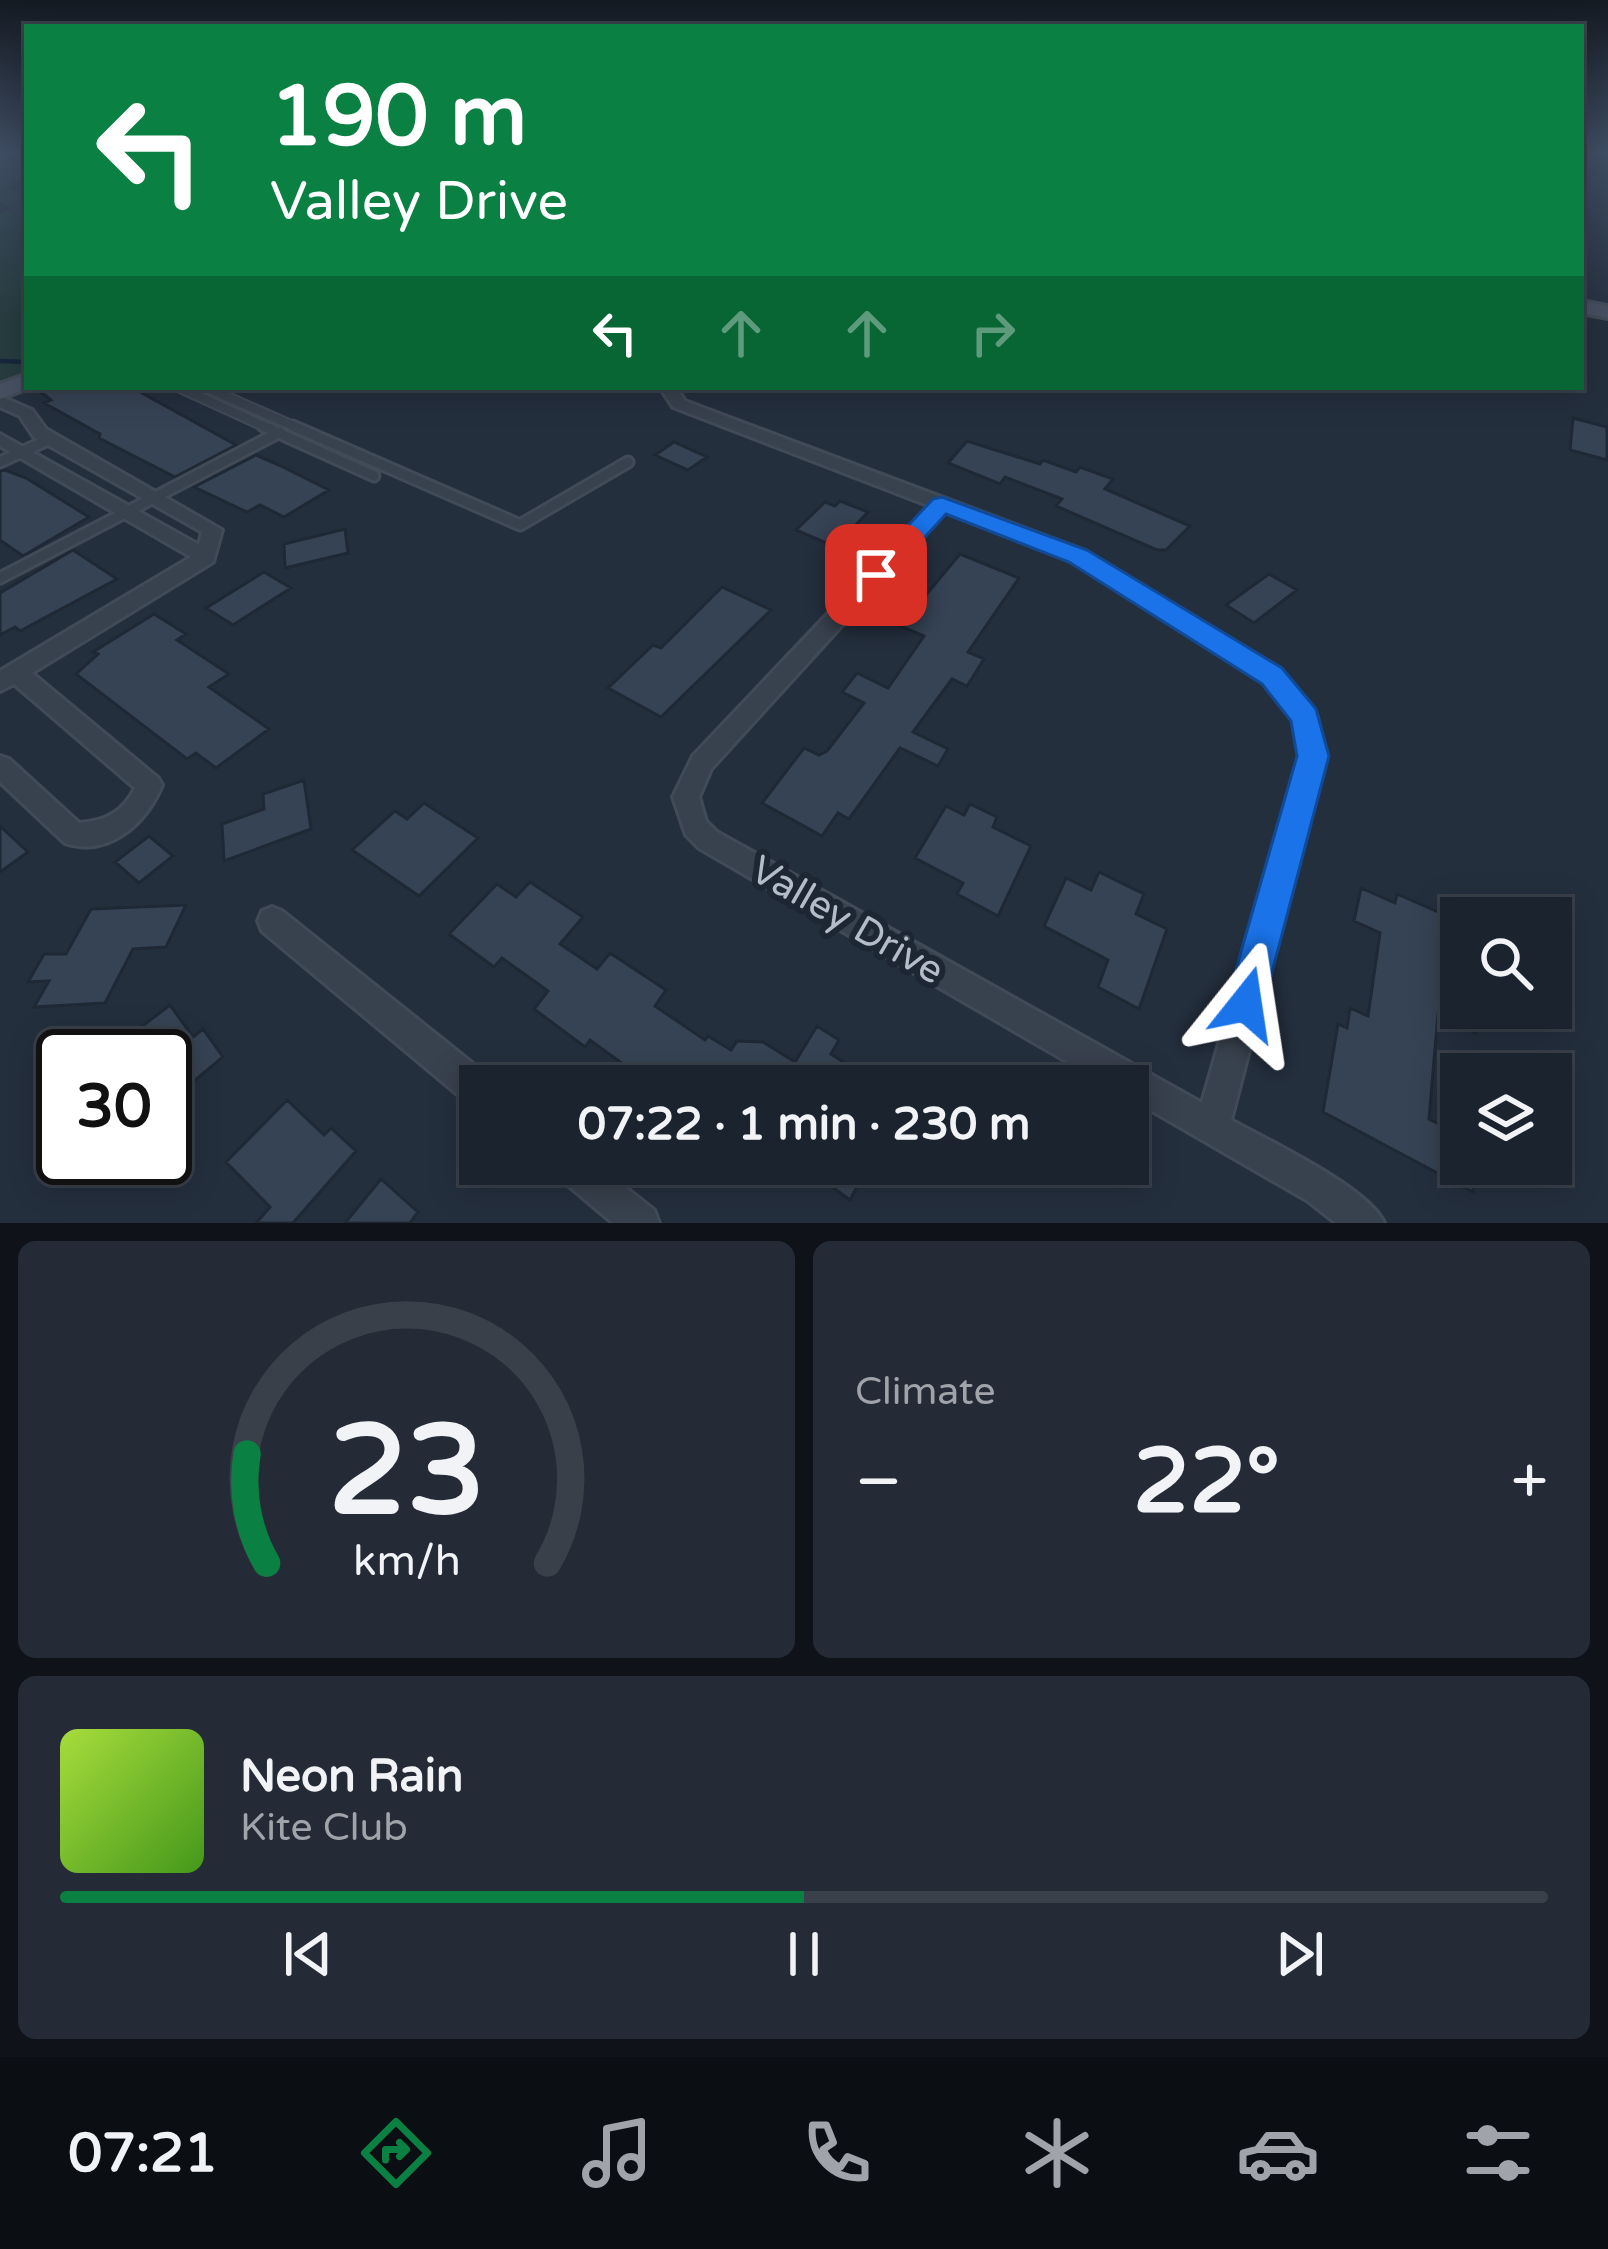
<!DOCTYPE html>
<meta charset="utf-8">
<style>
body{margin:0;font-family:"Varela Round",sans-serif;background:#242b36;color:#f1f3f6;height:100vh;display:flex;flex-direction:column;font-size:45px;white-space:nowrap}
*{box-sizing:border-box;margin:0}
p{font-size:39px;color:#a0a4aa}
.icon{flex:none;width:66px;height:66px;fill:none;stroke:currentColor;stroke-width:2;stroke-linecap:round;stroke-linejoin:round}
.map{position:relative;height:1223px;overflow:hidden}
.sheet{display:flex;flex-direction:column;gap:18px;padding:18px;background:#0f1319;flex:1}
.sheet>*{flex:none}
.top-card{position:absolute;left:24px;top:24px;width:1560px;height:366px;border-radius:0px;box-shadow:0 6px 30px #0003,0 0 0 3px #39404a;background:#0b8043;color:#fff;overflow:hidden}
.fabs{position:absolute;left:1440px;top:897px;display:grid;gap:24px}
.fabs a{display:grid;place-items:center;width:132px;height:132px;border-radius:0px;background:#1b232e;box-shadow:0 6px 30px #0003,0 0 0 3px #39404a;font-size:60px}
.speed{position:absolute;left:36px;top:1029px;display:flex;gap:24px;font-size:60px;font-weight:700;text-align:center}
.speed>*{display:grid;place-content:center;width:156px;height:156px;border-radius:50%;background:#1b232e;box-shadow:0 6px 30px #0003,0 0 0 3px #39404a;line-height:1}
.speed .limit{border:6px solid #111;border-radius:18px;background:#fff;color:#111}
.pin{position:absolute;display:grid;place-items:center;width:102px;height:102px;color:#fff;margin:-51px;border-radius:24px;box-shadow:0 6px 18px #0006}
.me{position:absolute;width:132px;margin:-66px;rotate:15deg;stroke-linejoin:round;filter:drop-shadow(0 0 9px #0008)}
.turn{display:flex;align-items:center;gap:42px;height:252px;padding:0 48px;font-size:54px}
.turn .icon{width:156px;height:156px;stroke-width:2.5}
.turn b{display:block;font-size:84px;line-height:102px}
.lanes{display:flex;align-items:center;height:114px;padding:0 48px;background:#0003;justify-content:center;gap:60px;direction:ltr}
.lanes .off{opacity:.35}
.big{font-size:90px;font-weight:700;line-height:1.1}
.sheet .card{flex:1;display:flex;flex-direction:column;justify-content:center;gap:18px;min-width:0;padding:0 42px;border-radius:18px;background:#242b36}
.sheet .dial{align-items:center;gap:0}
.dial svg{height:312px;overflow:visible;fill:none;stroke:#39404a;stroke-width:7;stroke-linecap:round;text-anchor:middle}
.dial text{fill:#f1f3f6;stroke:none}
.song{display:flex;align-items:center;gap:36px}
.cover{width:144px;height:144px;border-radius:18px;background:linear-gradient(135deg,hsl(80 70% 55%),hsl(100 70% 35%))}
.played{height:12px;border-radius:6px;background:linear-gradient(90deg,#0b8043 50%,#39404a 50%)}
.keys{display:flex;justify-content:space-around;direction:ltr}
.heat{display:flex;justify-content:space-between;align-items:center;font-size:66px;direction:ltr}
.sheet .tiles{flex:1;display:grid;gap:18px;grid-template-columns:1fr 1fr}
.card:last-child{grid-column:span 2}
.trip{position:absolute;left:459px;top:1065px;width:690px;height:120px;border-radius:0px;background:#1b232e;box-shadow:0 6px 30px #0003,0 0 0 3px #39404a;font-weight:700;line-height:120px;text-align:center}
.dock{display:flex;height:192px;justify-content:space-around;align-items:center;background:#0b0e12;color:#a0a4aa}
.dock .icon{width:84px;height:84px}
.dock .active{color:#0b8043}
.dock b{font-size:54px;color:#f1f3f6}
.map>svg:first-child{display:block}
.green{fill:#263c3f}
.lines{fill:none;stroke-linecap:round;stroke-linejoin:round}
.stream{stroke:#17263c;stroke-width:4.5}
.building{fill:#364354;stroke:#1f2835;stroke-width:3}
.lane-far1-casing{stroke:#414a57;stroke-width:12}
.lane-casing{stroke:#414a57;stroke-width:15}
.street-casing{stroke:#414a57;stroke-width:6}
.secondary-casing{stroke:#414a57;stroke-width:6}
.lane-far1{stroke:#38414e;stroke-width:8}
.lane{stroke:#38414e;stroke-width:9}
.street{fill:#38414e;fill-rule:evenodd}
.secondary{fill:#465061;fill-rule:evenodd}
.route{fill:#1a73e8;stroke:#114b97;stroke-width:3}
.labels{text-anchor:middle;stroke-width:12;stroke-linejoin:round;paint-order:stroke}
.near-street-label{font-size:39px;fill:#b4bcc9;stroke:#1d2633}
</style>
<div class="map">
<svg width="1608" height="1223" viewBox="0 0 1608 1223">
<rect width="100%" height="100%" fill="#242f3e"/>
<path class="green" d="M0 154H27V178L5 188 27 195V375L0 386V213L13 209 0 203Z"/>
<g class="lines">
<path class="stream" d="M0 361 27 362"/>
</g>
<path class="building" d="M35 387H131L236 445 175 477 99 438 100 434 44 403 51 400Z
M1573 418 1607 427V460L1570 450Z
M967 441 1040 464 1043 460 1076 472 1080 467 1113 479 1105 489 1190 526 1166 550H1157L1056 506 1062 499 1005 477 1000 484 948 463Z
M674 442 707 457 688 470 655 455Z
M256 455 279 465 329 490 284 517 260 505 247 512 194 487Z
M5 470 26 478 89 517 23 556 0 540V471Z
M840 501 868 512 848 533 839 530 826 543 796 530 825 502 835 506Z
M345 529 348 553 285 568 284 544Z
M73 550 117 579 20 631 15 627 0 635V593Z
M960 554 1019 578 968 652 984 659 967 686 952 679 913 732 948 749 938 766 900 748 849 819 838 813 822 836 762 803 804 748 819 755 827 751 864 703 842 692 857 673 888 688 924 636 900 626Z
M264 572 291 588 233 625 206 608Z
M1269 574 1297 590 1254 623 1226 605Z
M722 587 771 610 661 717 608 688 653 645 661 648Z
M154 614 186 634 177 640 229 674 209 687 269 729 216 768 196 753 187 759 76 674 98 654 93 652Z
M304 780 311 829 224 861 222 824 264 809 263 794Z
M424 803 478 838 419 896 352 850 395 811 407 819Z
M970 804 997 817 993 827 1031 846 998 916 957 894 963 883 915 858 946 806 964 815Z
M0 826 28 852 0 872Z
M149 836 173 856 139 883 115 862Z
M1099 872 1144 894 1136 914 1167 929 1139 1009 1098 987 1108 960 1044 926 1066 878 1091 890Z
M530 882 583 917 560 944 597 969 610 953 666 990 655 1006 705 1040 708 1036 731 1050 737 1041 763 1042 795 1062 817 1026 839 1040 831 1054 880 1086H637L642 1078 590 1040 585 1047 534 1009 548 991 502 958 494 967 449 934 497 884 516 897Z
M1361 888 1395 903 1397 894 1461 922V1008H1478L1476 1033 1438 1014 1429 1119 1461 1135V1164H1474L1473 1192 1323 1112 1338 1024 1347 1028 1350 1008 1368 1016 1380 933 1354 921Z
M186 905 166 947 133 949 105 1003 34 1007 49 981 28 982 44 954H66L91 909Z
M170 1005 193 1037 203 1029 223 1057 165 1105V1056H103Z
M287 1100 324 1135 331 1128 356 1151 293 1223H256L270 1207 226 1162Z
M801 1164H869L850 1200Z
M381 1179 418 1212 410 1223H345Z"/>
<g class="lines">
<defs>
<path id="lane-far1" d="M178 387 270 429
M205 387 300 429"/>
<path id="lane" d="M263 426 374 476
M293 426 520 525 628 462
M0 462 50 439
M0 578 280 432"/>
<path id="street" d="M660 387H676L685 401 1085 551 1280 670 1317 717 1325 756 1231 1120C1267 1140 1369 1188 1384 1223H1336L1308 1201 1128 1097V1086H1109L699 848 686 835 673 797 693 756 930 506 673 407ZM945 512 1071 561 1264 682 1294 720 1301 756 1202 1103 717 832 706 821 699 797 711 769Z
M0 396 32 410 46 429 222 530 213 562 32 673 158 778 162 785C146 823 109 858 65 843L0 782V756L9 759 79 823C106 821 123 812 135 788L14 684 0 691V671L191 557 0 446V434L199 545 202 532 34 437 20 416 0 407Z
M272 907 282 911 492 1079 494 1086H480V1107L468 1103 262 931 258 921 262 911Z
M552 1164H596L654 1210 659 1223H613L557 1176Z"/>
<path id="secondary" d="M1581 301 1608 306V318L1581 313Z
M27 374V387H31L0 399V384Z"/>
</defs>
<use href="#lane-far1" class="lane-far1-casing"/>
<use href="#lane" class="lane-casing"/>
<use href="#street" class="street-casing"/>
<use href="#secondary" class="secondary-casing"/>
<use href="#lane-far1" class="lane-far1"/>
<use href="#lane" class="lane"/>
<use href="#street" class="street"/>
<use href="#secondary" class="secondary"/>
</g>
<linearGradient id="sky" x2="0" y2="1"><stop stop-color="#141a22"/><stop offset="0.47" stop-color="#3f4d63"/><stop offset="1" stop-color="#3f4d63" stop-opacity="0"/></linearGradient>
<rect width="1608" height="325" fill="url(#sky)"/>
<path class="route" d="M942 497 1087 550 1282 668 1316 709 1329 756 1260 1018 1246 1023 1232 1018 1226 1004 1297 756 1291 721 1262 684 1069 562 946 514 885 581H867V569L933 499Z"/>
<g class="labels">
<g class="near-street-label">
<text transform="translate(848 919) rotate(30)" y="14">Valley Drive</text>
</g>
</g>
</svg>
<div class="fabs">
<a><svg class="icon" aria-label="search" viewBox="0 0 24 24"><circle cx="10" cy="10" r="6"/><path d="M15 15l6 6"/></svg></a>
<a><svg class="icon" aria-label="layers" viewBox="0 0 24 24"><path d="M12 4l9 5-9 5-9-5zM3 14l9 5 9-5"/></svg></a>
</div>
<div class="speed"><div class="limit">30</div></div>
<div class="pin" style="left:876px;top:575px;background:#d93025"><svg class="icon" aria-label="arrive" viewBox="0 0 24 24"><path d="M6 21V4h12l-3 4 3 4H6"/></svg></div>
<svg class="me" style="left:1246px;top:1004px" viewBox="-20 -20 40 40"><path d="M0-17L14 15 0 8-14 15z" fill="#1a73e8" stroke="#fff" stroke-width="4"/></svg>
<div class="trip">07:22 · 1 min · 230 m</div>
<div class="top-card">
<div class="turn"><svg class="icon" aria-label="left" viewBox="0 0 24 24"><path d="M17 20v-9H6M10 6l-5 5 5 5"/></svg><div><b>190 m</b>Valley Drive</div></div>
<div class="lanes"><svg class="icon" aria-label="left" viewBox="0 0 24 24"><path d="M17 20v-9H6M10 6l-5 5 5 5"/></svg><svg class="icon off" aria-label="ahead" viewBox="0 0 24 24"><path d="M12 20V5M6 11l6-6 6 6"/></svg><svg class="icon off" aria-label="ahead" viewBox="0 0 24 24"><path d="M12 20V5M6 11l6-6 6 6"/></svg><svg class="icon off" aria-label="right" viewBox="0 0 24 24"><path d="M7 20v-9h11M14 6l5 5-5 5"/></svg></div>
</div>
</div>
<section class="sheet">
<div class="tiles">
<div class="card dial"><svg viewBox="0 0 100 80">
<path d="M14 69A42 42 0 1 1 86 69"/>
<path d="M14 69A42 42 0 0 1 9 41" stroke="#0b8043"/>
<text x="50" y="56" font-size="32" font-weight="700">23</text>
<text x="50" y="72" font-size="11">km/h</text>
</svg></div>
<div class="card"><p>Climate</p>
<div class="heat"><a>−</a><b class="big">22°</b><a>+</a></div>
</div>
<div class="card">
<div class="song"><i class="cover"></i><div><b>Neon Rain</b><p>Kite Club</p></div></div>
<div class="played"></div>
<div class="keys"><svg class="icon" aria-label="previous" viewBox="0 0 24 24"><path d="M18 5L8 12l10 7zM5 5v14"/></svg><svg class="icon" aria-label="pause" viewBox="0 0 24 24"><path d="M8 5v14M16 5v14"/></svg><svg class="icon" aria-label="next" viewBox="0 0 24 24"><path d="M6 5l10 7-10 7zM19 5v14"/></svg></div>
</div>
</div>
</section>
<nav class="dock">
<b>07:21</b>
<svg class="icon active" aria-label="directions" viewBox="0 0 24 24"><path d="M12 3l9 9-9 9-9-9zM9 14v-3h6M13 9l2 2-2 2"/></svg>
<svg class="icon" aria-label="music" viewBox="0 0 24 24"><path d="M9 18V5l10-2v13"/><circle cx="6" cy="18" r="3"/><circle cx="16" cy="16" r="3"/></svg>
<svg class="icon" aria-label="phone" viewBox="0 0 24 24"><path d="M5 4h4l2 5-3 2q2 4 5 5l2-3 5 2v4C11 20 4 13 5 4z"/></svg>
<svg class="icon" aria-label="climate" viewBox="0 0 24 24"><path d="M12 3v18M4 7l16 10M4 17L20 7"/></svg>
<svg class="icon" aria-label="car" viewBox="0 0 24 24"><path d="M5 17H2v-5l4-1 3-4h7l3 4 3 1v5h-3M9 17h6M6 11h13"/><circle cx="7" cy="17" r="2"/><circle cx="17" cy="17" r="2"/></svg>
<svg class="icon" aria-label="filters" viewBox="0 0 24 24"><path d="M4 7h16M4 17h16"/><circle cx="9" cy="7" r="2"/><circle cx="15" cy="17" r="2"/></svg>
</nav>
